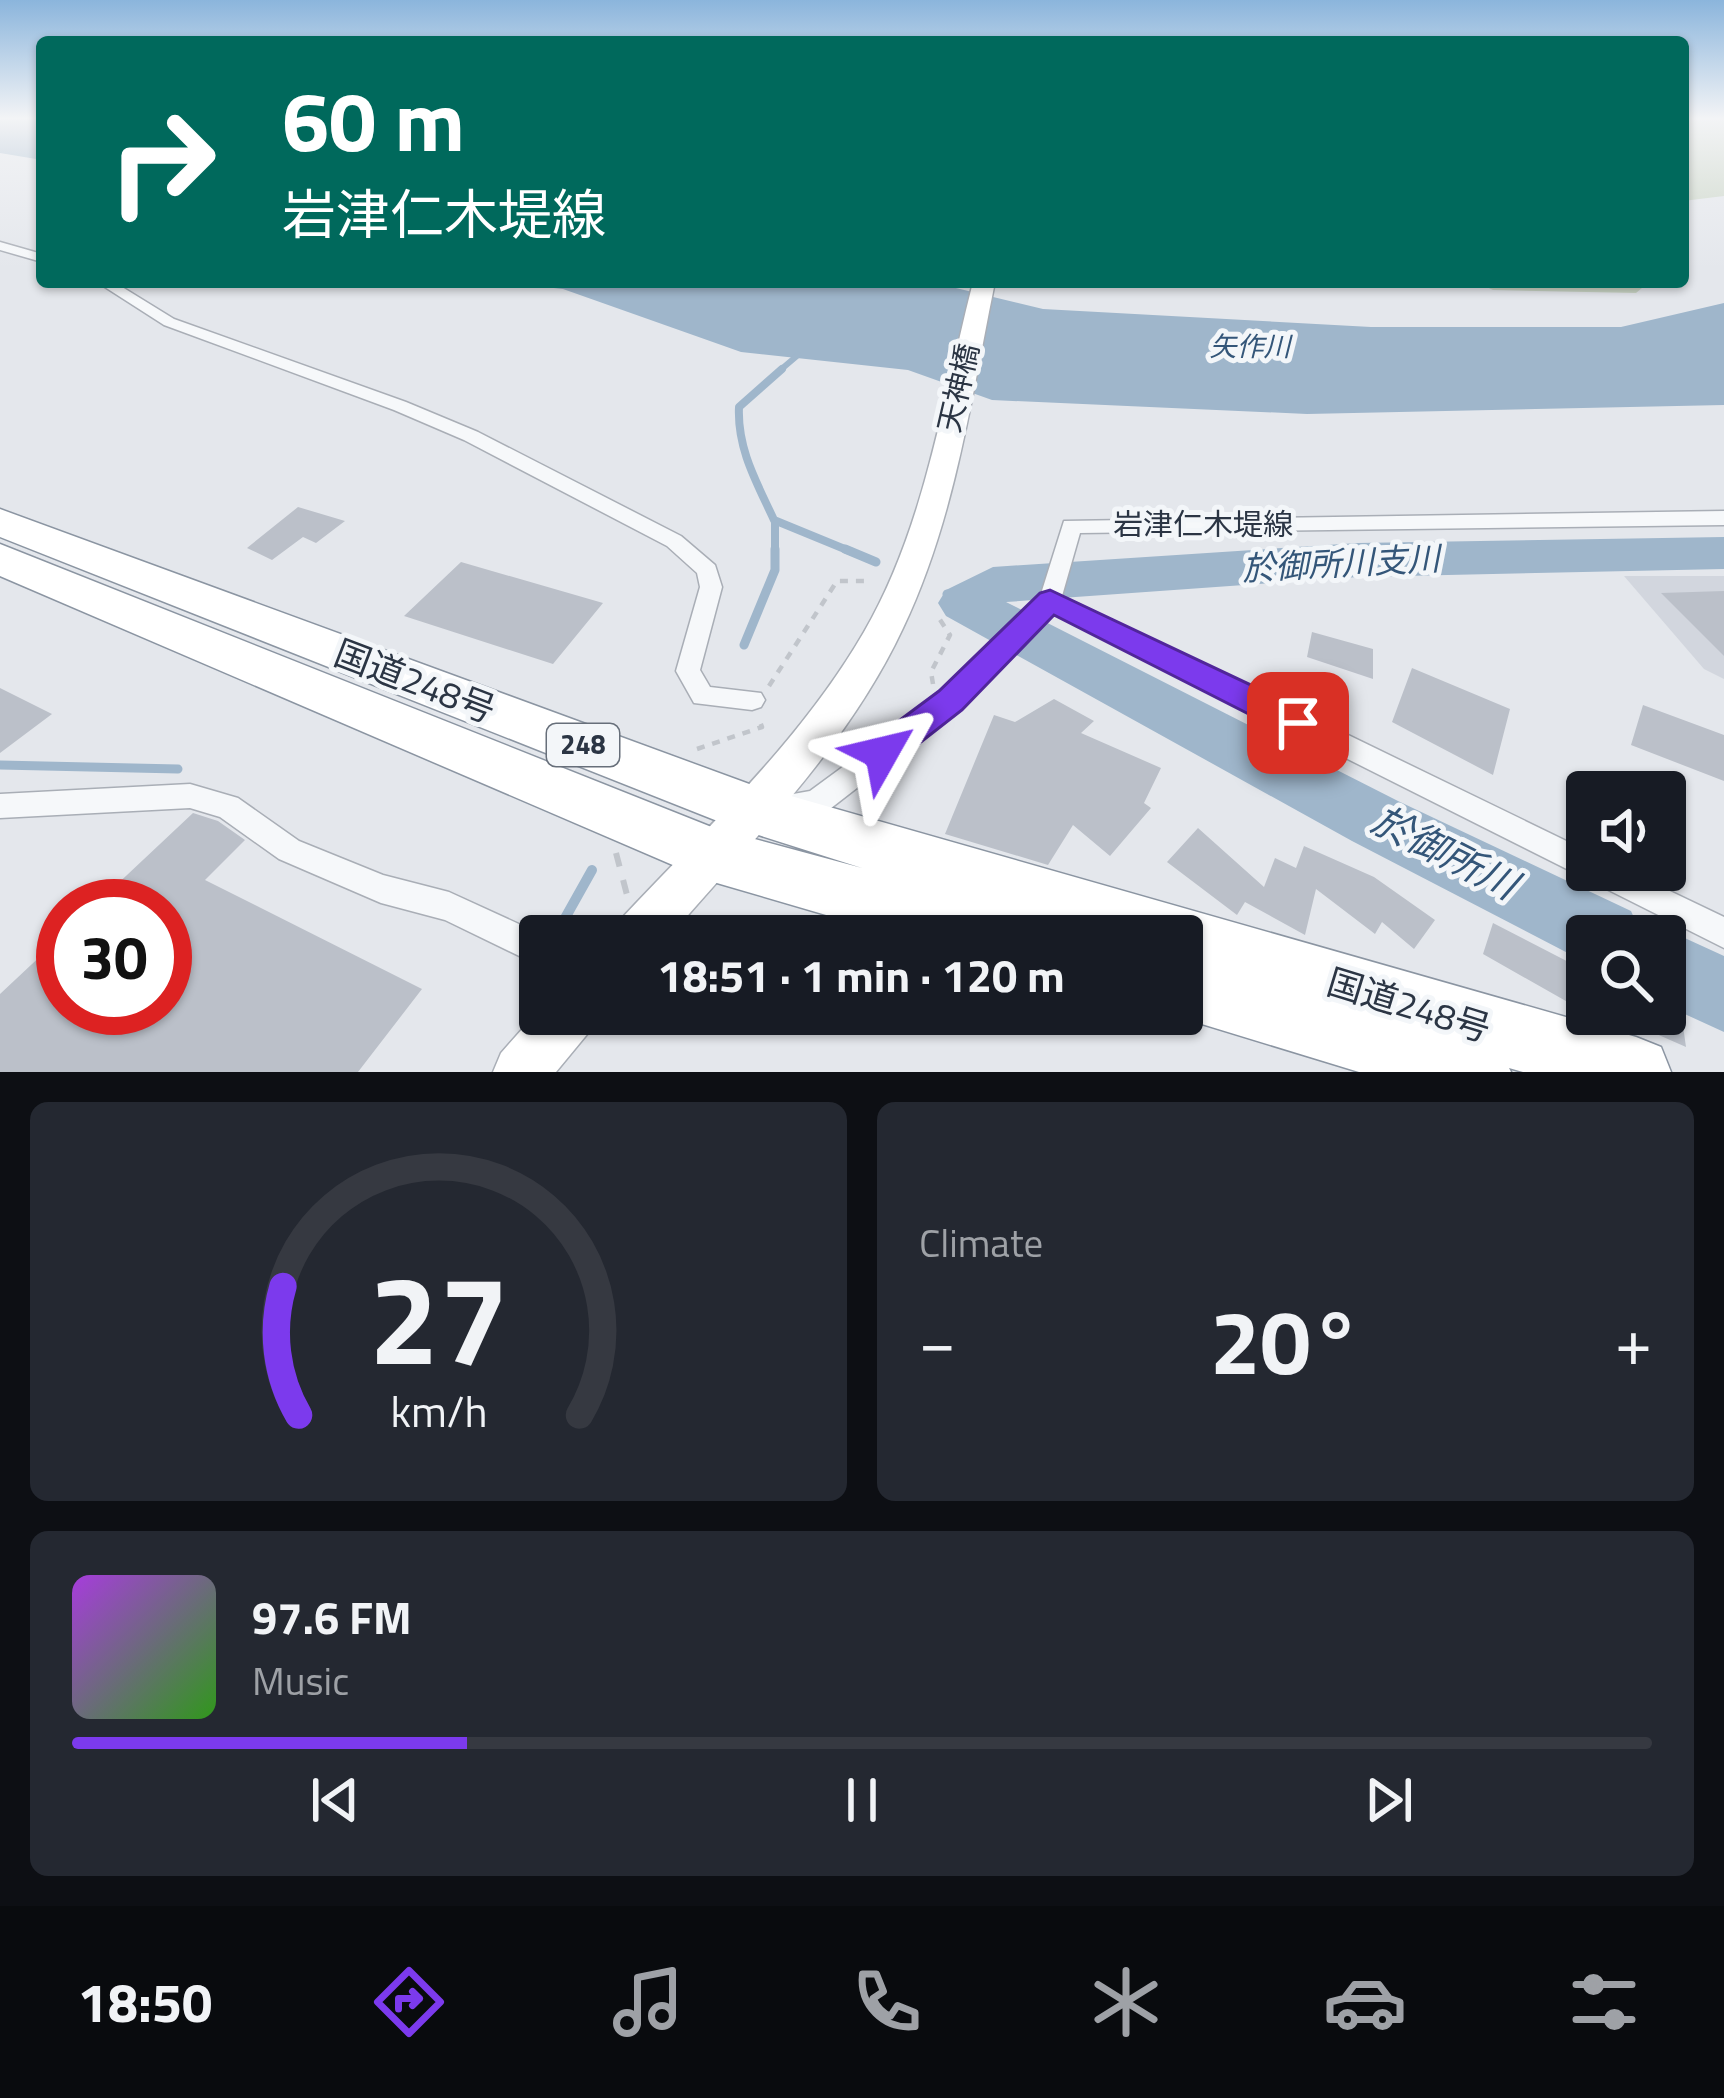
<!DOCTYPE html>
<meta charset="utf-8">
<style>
body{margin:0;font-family:"Titillium Web","Noto Sans JP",sans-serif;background:#242831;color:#f1f3f6;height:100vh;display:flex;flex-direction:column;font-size:45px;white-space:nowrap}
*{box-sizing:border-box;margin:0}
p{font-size:39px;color:#9ea1a6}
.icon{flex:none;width:66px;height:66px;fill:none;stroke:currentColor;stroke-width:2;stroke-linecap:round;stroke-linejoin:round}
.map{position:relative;height:1072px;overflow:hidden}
.details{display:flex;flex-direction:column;gap:30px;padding:30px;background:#0d0f14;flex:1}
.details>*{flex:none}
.banner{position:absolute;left:36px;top:36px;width:1653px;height:252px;border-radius:12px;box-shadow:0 3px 9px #0004;background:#00695c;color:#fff;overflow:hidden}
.tools{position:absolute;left:1566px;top:771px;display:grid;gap:24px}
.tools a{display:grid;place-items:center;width:120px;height:120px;border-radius:12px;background:#171b24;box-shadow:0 3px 9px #0004;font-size:60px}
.speed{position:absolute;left:36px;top:879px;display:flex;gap:24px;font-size:60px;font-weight:700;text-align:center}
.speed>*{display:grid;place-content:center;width:156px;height:156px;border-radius:50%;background:#171b24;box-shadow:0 3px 9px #0004;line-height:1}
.speed .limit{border:18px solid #d22;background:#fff;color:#111}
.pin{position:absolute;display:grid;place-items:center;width:102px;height:102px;color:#fff;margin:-51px;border-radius:24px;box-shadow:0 6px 18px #0006}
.me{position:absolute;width:132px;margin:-66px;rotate:53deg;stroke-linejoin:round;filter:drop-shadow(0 0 9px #0008)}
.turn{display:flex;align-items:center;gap:42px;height:252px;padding:0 48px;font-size:54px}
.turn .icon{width:156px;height:156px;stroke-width:2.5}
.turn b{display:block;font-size:84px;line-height:102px}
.big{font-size:90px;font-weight:700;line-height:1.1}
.details .widget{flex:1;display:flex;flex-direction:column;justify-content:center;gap:18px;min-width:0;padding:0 42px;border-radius:18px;background:#242831}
.details .dial{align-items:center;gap:0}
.dial svg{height:312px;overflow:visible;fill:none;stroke:#363941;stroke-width:7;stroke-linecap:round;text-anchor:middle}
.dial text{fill:#f1f3f6;stroke:none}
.song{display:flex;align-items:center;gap:36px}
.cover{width:144px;height:144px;border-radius:18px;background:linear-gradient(135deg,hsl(280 70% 55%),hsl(110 70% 35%))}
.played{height:12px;border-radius:6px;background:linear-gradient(90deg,#7c3aed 25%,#363941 25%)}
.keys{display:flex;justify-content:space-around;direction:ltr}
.heat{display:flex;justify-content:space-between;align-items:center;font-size:66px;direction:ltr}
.details .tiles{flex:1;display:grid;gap:30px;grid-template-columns:1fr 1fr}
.widget:last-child{grid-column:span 2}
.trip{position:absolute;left:519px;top:915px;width:684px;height:120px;border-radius:12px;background:#171b24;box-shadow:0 3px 9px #0004;font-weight:700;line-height:120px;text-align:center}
.tabs{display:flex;height:192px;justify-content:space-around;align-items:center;background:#090b0e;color:#9ea1a6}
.tabs .icon{width:84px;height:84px}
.tabs .on{color:#7c3aed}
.tabs b{font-size:54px;color:#f1f3f6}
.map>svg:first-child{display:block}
.built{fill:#d2d6de}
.green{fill:#cad5c5}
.water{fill:#9fb6cb}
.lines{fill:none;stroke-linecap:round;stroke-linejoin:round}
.stream-far3{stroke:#9fb6cb;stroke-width:6}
.stream-far2{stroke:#9fb6cb;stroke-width:8}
.stream-far1{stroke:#9fb6cb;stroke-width:9}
.stream{stroke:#9fb6cb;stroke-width:10}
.river{fill:#9fb6cb;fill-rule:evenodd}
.building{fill:#bbc0c9}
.street-casing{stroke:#a9aeb6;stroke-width:3}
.secondary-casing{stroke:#a9aeb6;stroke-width:3}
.highway-casing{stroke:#8b95a2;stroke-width:3}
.path-far1{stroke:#c1c5cb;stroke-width:4.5;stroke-dasharray:8 8;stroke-linecap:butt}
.path{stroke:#c1c5cb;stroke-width:6;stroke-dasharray:14 14;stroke-linecap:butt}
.street{fill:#f6f8fa;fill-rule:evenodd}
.secondary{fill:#fff;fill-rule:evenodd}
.highway{fill:#fff;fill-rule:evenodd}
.route{fill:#7c3aed;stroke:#51269a;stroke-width:3}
.labels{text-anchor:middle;stroke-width:10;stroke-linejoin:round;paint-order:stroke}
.far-water-label{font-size:27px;font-style:italic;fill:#345679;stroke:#f3f6f9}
.shield{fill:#f3f6f9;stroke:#676f7a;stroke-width:3}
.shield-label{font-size:27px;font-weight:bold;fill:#2b3544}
.street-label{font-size:30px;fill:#2b3544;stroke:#f3f6f9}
.water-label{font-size:33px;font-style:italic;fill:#345679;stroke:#f3f6f9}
.near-street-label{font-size:36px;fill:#2b3544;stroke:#f3f6f9}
.near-water-label{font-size:39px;font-style:italic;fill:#345679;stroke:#f3f6f9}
</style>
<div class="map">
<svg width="1724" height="1072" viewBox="0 0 1724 1072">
<rect width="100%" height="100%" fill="#e4e7ec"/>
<path class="built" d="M1624 576H1724V679L1704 669Z"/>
<path class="green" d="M1683 119H1724V196L1683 201Z
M1476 282H1649L1636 293 1493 290Z"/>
<path class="water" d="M0 119H42V160L0 153Z
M500 282H931L1043 309 1371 327H1621L1724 303V405L1307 414 992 400 908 370 741 352 563 289Z"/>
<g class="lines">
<path class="stream-far3" d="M778 372 798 355"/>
<path class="stream-far2" d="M782 369 739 407C737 449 757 483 774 520L852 552
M775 521V552"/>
<path class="stream-far1" d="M845 549 876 562
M947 594 964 603
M744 645 775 570V549
M0 765 178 769"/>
<path class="stream" d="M555 936 592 870"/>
<path class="river" d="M1724 537V569L1358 577 1006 602 1398 801 1631 911 1642 936H1587V963L1352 841 946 616 938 603 946 590 993 567 1358 543Z
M1665 929 1724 956V1032L1665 1005V936H1649Z"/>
</g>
<path class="building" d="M298 507 345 521 316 543 303 537 272 560 247 548Z
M461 562 603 603 553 664 404 616Z
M1724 591V656L1661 593Z
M1312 632 1373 649V679L1307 657Z
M1412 668 1510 709 1493 775 1392 722Z
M0 688 52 714 0 753Z
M1054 699 1094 721 1081 733 1161 768 1144 803 1151 808 1110 856 1073 825 1048 865 945 834 994 715 1015 722Z
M1643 705 1724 735V781L1631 745Z
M193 813 218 821 245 840 205 880 422 989 358 1072H0V994L63 935V1008H165V906H94Z
M1198 828 1264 887 1275 858 1296 868 1304 846 1374 877 1435 920 1414 949 1382 922 1375 934 1316 889 1305 935 1245 902 1237 915 1167 862Z
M1493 923 1586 971 1587 1013 1483 954Z
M1611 1014H1671L1682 1019 1686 1047Z"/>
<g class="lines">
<defs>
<path id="street" d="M0 242 42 254V262L0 250Z
M97 282H114L174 319 406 402 478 432 681 536 715 565 722 587 700 670 710 687 761 693 765 700 761 707 752 710 694 703 676 671 700 587 697 573 667 546 464 440 394 410 164 325Z
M1724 511V525L1080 533 1062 596 1587 851V870H1626L1724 917V948L1053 611 960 708 826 812 792 817 782 814 778 805 782 796 810 791 942 694 1040 597 1064 521Z
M190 784 238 798 299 841 383 875 449 892 545 936H540V966L445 920 381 903 279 859 220 817 190 808 0 818V794Z"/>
<path id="secondary" d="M973 282H995C971 399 955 519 903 628 848 746 753 839 670 936H613L621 919C706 828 801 741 864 632 925 527 943 399 973 282Z
M540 1009V1014H597L589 1032 556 1072H493L501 1053Z"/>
<path id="highway" d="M0 509 752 785 1636 1037 1661 1047 1671 1072H1523L1509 1068 1511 1072H1359L1169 1014H1182V936H1080L1025 919 1032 936H898L710 881 0 576V544L714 828 862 868 730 826 0 537Z"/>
</defs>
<use href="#street" class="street-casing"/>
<use href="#secondary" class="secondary-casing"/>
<use href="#highway" class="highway-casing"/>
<path class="path-far1" d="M933 684 931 672 950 635 937 615
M769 686 837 581H871
M697 749 762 727 759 719"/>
<path class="path" d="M616 853 627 895"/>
<use href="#street" class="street"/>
<use href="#secondary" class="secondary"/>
<use href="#highway" class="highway"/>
</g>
<linearGradient id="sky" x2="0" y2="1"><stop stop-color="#8bb5dc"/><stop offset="0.44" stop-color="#f3f4f6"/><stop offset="1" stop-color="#f3f4f6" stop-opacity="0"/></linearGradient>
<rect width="1724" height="269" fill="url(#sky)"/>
<path class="route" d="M1050 590 1310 713 1315 723 1310 733 1298 736 1286 733 1054 615 962 710 894 763 882 767 869 763 864 753 869 743 939 691 1040 593Z"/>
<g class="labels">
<g class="far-water-label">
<text x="1250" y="356">矢作川</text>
</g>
<rect class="shield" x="547" y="724" width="72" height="42" rx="9"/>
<g class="shield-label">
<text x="583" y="754">248</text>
</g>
<g class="street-label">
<text transform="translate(959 388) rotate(-77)" y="10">天神橋</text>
<text x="1203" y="535">岩津仁木堤線</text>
</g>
<g class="water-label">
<text transform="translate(1341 563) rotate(-3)" y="12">於御所川支川</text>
</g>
<g class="near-street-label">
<text transform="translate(415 681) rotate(21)" y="13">国道248号</text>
<text transform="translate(1409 1005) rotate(17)" y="13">国道248号</text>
</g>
<g class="near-water-label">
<text transform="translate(1445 852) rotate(27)" y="14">於御所川</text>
</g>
</g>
</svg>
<div class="tools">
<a><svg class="icon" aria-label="sound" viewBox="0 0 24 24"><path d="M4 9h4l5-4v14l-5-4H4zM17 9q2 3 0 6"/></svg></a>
<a><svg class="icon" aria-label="search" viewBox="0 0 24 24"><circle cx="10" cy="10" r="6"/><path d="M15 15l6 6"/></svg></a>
</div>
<div class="speed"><div class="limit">30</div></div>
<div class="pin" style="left:1298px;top:723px;background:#d93025"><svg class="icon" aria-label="arrive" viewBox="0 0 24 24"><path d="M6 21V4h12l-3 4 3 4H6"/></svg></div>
<svg class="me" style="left:882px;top:753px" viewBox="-20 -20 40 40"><path d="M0-17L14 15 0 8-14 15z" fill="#7c3aed" stroke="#fff" stroke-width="4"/></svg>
<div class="trip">18:51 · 1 min · 120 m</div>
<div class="banner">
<div class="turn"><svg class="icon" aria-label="right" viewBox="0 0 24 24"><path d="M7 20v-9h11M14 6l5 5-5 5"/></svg><div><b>60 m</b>岩津仁木堤線</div></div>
</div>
</div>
<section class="details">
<div class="tiles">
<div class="widget dial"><svg viewBox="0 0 100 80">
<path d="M14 69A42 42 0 1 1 86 69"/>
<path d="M14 69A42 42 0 0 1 10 36" stroke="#7c3aed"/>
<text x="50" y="56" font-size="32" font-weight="700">27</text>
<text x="50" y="72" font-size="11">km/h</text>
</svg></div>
<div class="widget"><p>Climate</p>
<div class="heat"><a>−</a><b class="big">20°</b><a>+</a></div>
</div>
<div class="widget">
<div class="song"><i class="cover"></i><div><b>97.6 FM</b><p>Music</p></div></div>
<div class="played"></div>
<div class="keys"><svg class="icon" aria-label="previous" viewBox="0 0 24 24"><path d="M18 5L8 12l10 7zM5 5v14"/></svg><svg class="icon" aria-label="pause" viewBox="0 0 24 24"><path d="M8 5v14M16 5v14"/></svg><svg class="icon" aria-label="next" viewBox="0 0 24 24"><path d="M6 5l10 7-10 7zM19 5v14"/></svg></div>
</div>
</div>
</section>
<nav class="tabs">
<b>18:50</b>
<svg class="icon on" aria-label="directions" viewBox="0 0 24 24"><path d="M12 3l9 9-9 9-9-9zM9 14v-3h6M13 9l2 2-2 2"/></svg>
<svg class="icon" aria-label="music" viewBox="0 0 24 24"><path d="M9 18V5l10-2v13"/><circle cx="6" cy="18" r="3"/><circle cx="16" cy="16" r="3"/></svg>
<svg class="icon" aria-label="phone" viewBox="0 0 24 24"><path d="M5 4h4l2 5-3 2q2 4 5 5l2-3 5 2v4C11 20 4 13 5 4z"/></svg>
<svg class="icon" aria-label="climate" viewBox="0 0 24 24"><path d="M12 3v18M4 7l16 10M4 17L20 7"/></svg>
<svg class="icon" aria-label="car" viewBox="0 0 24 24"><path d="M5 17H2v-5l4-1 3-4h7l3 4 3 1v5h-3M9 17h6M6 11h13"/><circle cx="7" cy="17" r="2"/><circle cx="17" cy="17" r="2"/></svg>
<svg class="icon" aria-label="filters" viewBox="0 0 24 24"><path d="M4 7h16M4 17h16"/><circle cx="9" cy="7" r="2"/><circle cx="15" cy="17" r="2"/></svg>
</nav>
